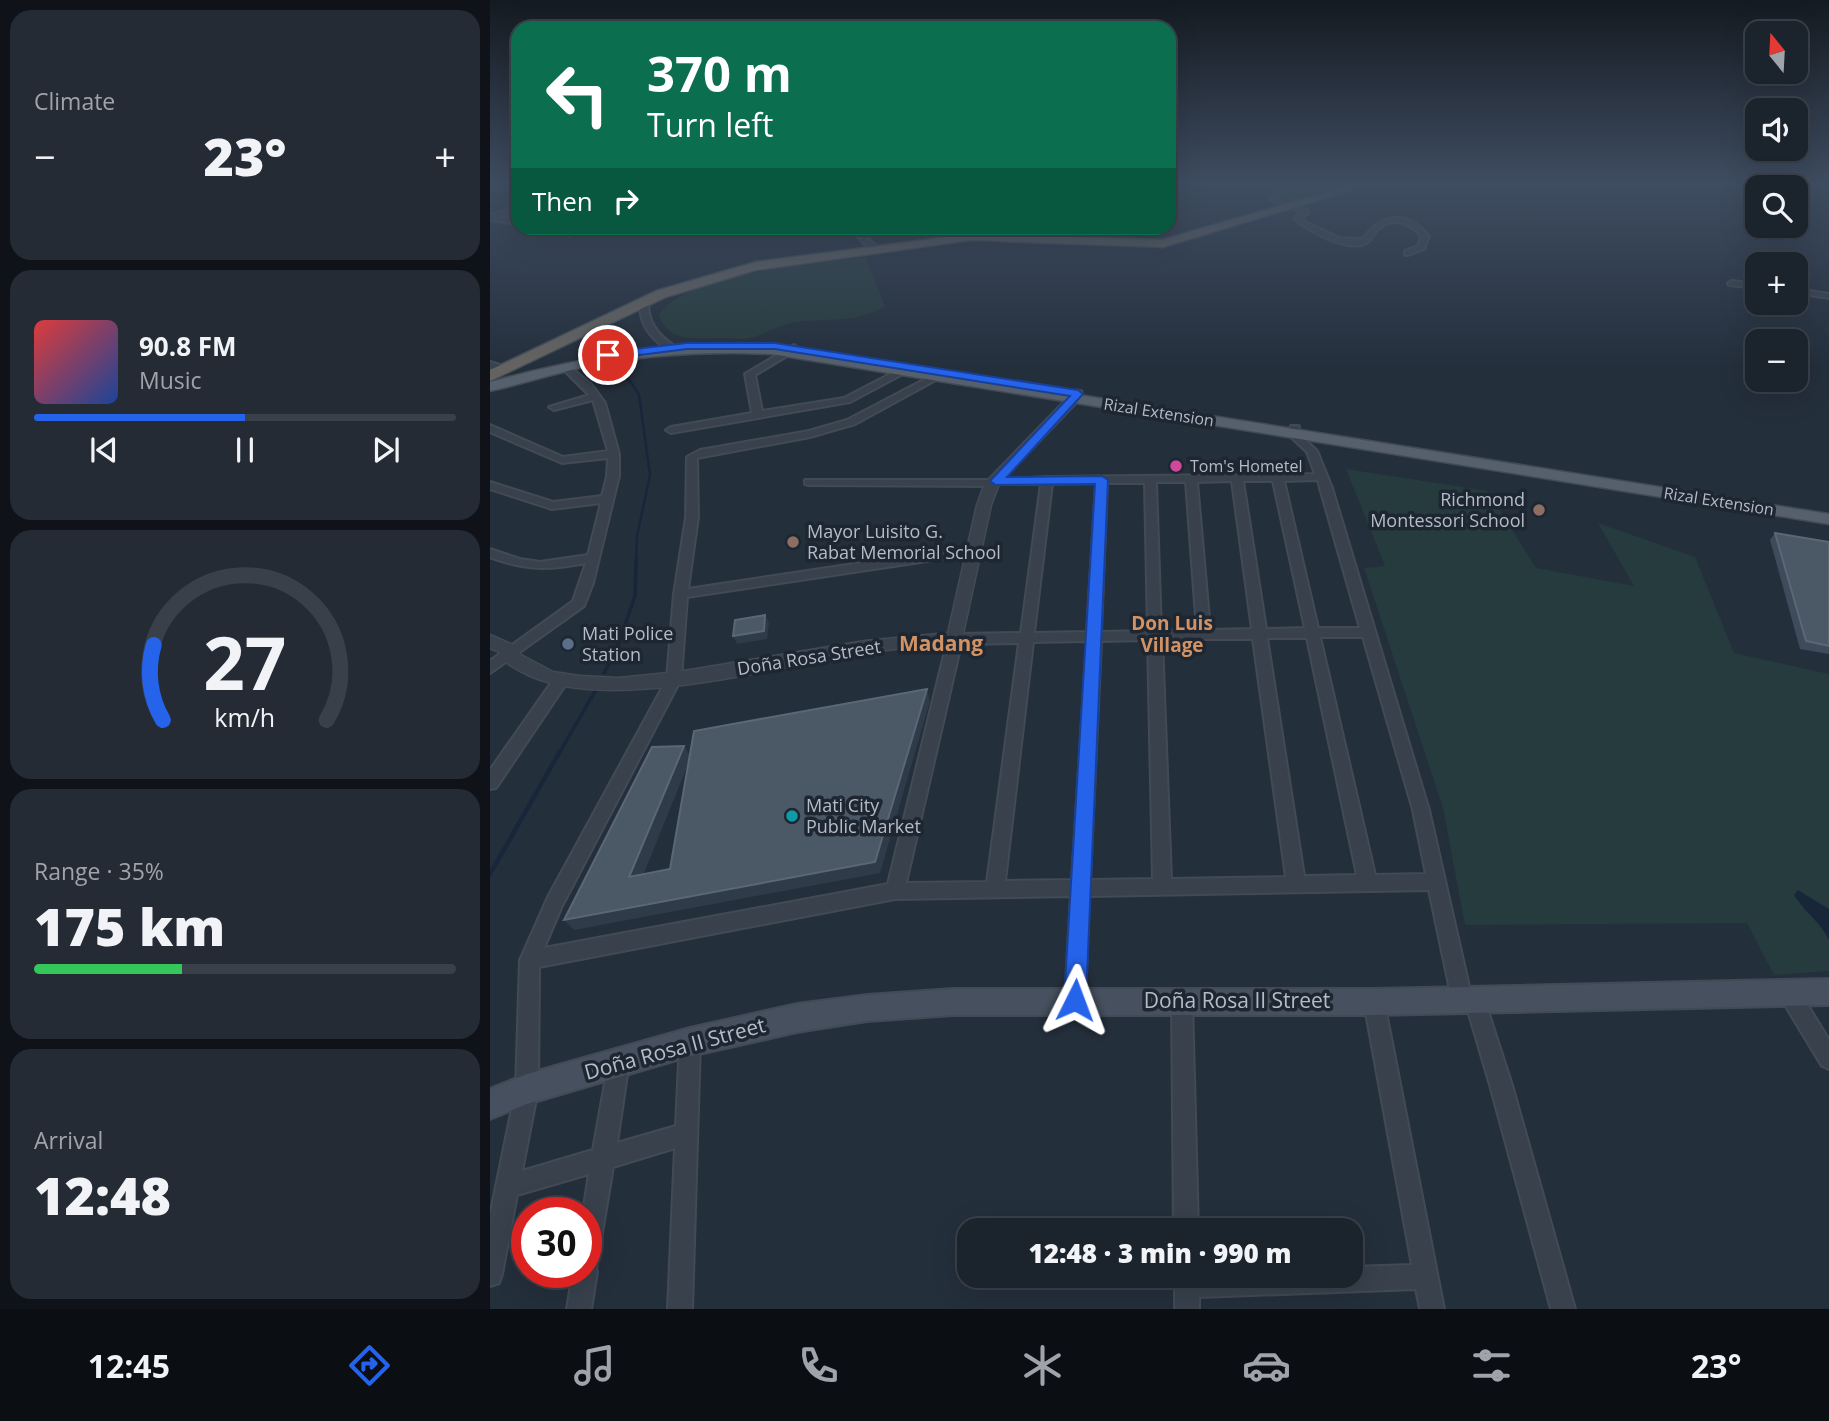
<!DOCTYPE html>
<meta charset="utf-8">
<style>
body{margin:0;font-family:"Open Sans",sans-serif;background:#242b35;color:#f1f3f6;height:100vh;display:flex;flex-direction:column;font-size:26px;white-space:nowrap}
*{box-sizing:border-box;margin:0}
p{font-size:23px;color:#a0a4aa}
.icon{flex:none;width:38px;height:38px;fill:none;stroke:currentColor;stroke-width:2;stroke-linecap:round;stroke-linejoin:round}
.map{position:relative;flex:1;overflow:hidden}
.side{display:flex;flex-direction:column;gap:10px;padding:10px;background:#0f1319;width:490px}
.side>*{flex:none}
.top-card{position:absolute;left:21px;top:21px;width:665px;height:214px;border-radius:21px;box-shadow:0 7px 28px #0002,0 0 0 2px #394049;background:#0b6e4f;color:#fff;overflow:hidden}
.needle{width:46px;rotate:342deg}
.buttons{position:absolute;left:1255px;top:21px;display:grid;gap:14px}
.buttons a{display:grid;place-items:center;width:63px;height:63px;border-radius:14px;background:#1b232d;box-shadow:0 7px 28px #0002,0 0 0 2px #394049;font-size:35px}
.speed{position:absolute;left:21px;top:1197px;display:flex;gap:14px;font-size:35px;font-weight:700;text-align:center}
.speed>*{display:grid;place-content:center;width:91px;height:91px;border-radius:50%;background:#1b232d;box-shadow:0 7px 28px #0002,0 0 0 2px #394049;line-height:1}
.speed .limit{border:10px solid #d22;background:#fff;color:#111}
.pin{position:absolute;display:grid;place-items:center;width:60px;height:60px;color:#fff;margin:-30px;border:4px solid #fff;border-radius:50%;box-shadow:0 2px 7px #0007}
.me{position:absolute;width:77px;margin:-38px;rotate:3deg;stroke-linejoin:round;filter:drop-shadow(0 0 5px #0008)}
.turn{display:flex;align-items:center;gap:24px;height:147px;padding:0 21px;font-size:32px}
.turn .icon{width:91px;height:91px;stroke-width:2.5}
.turn b{display:block;font-size:49px;line-height:60px}
.then{display:flex;align-items:center;height:66px;padding:0 21px;background:#0003;gap:14px;font-size:26px}
.big{font-size:52px;font-weight:800;line-height:1.1}
.side .card{flex:1;display:flex;flex-direction:column;justify-content:center;gap:10px;min-width:0;padding:0 24px;border-radius:21px;background:#242b35}
.side .dial{align-items:center;gap:0}
.dial svg{height:182px;overflow:visible;fill:none;stroke:#394049;stroke-width:7;stroke-linecap:round;text-anchor:middle}
.dial text{fill:#f1f3f6;stroke:none}
.song{display:flex;align-items:center;gap:21px}
.cover{width:84px;height:84px;border-radius:10px;background:linear-gradient(135deg,hsl(0 70% 55%),hsl(220 70% 35%))}
.played{height:7px;border-radius:4px;background:linear-gradient(90deg,#2563eb 50%,#394049 50%)}
.keys{display:flex;justify-content:space-around;direction:ltr}
.heat{display:flex;justify-content:space-between;align-items:center;font-size:38px;direction:ltr}
.charge{height:10px;border-radius:5px;background:linear-gradient(90deg,#34c759 35%,#394049 0)}
.trip{position:absolute;left:467px;top:1218px;width:406px;height:70px;border-radius:21px;background:#1b232d;box-shadow:0 7px 28px #0002,0 0 0 2px #394049;font-weight:800;line-height:70px;text-align:center}
.tab-bar{display:flex;height:112px;justify-content:space-around;align-items:center;background:#0b0e12;color:#a0a4aa}
.tab-bar .icon{width:49px;height:49px}
.tab-bar .current{color:#2563eb}
.tab-bar b{font-size:32px;color:#f1f3f6}
main{display:flex;flex:1;min-height:0}
.map>svg:first-child{display:block}
.green{fill:#263b3d}
.water{fill:#182639}
.lines{fill:none;stroke-linecap:round;stroke-linejoin:round}
.stream-far2{stroke:#182639;stroke-width:2.5}
.stream-far1{stroke:#182639;stroke-width:3.5}
.stream{stroke:#182639;stroke-width:4.5}
.minor-casing{stroke:#414a55;stroke-width:4}
.tertiary-casing{stroke:#414a55;stroke-width:3}
.secondary-casing{stroke:#414a55;stroke-width:4}
.primary-casing{stroke:#414a55;stroke-width:3}
.trunk-casing{stroke:#434c57;stroke-width:3}
.minor{fill:#38414c;fill-rule:evenodd}
.tertiary{fill:#38414c;fill-rule:evenodd}
.secondary{fill:#46505f;fill-rule:evenodd}
.primary{fill:#56606c;fill-rule:evenodd}
.trunk{fill:#646360;fill-rule:evenodd}
.wall{fill:#3f4b5a}
.shaded-wall{fill:#2f3b49}
.building{fill:#4b5866;stroke:#5c6775;stroke-width:2}
.route{fill:#2563eb;stroke:#184099;stroke-width:2}
.hotel-dot{fill:#d1479c;stroke:#1d2631;stroke-width:2.5}
.education-dot{fill:#8d6e63;stroke:#1d2631;stroke-width:2.5}
.service-dot{fill:#5c6f8a;stroke:#1d2631;stroke-width:2.5}
.culture-dot{fill:#0f9aa8;stroke:#1d2631;stroke-width:2.5}
.labels{text-anchor:middle;stroke-width:7;stroke-linejoin:round;paint-order:stroke}
.far-street-label{font-size:16px;fill:#b4bcc8;stroke:#1d2631}
.far-poi-label{font-size:16px;fill:#b4bcc8;stroke:#1d2631;text-anchor:start}
.poi-label{font-size:18px;fill:#b4bcc8;stroke:#1d2631;text-anchor:start}
.street-label{font-size:18px;fill:#b4bcc8;stroke:#1d2631}
.neighbourhood-label{font-size:19px;font-weight:bold;fill:#d19265;stroke:#1d2631}
.quarter-label{font-size:21px;font-weight:bold;fill:#d19265;stroke:#1d2631}
.near-street-label{font-size:21px;fill:#b4bcc8;stroke:#1d2631}
</style>
<main>
<section class="side">
<div class="card"><p>Climate</p>
<div class="heat"><a>−</a><b class="big">23°</b><a>+</a></div>
</div>
<div class="card">
<div class="song"><i class="cover"></i><div><b>90.8 FM</b><p>Music</p></div></div>
<div class="played"></div>
<div class="keys"><svg class="icon" aria-label="previous" viewBox="0 0 24 24"><path d="M18 5L8 12l10 7zM5 5v14"/></svg><svg class="icon" aria-label="pause" viewBox="0 0 24 24"><path d="M8 5v14M16 5v14"/></svg><svg class="icon" aria-label="next" viewBox="0 0 24 24"><path d="M6 5l10 7-10 7zM19 5v14"/></svg></div>
</div>
<div class="card dial"><svg viewBox="0 0 100 80">
<path d="M14 69A42 42 0 1 1 86 69"/>
<path d="M14 69A42 42 0 0 1 10 36" stroke="#2563eb"/>
<text x="50" y="56" font-size="32" font-weight="700">27</text>
<text x="50" y="72" font-size="11">km/h</text>
</svg></div>
<div class="card"><p>Range · 35%</p><b class="big">175 km</b><div class="charge"></div></div>
<div class="card"><p>Arrival</p><b class="big">12:48</b></div>
</section>
<div class="map">
<svg width="1339" height="1309" viewBox="0 0 1339 1309">
<rect width="100%" height="100%" fill="#242f3c"/>
<path class="green" d="M807 183H864L792 203 789 197Z
M376 258 395 306C366 325 333 317 301 323 286 326 274 335 260 338 252 340 242 338 233 338 210 338 178 344 169 315 192 275 331 262 376 258Z
M856 469 998 491 1046 568 1144 586 1108 523 1205 557 1244 653 1339 674V971L1284 975 1257 923 975 925 953 808 874 568 895 566Z"/>
<path class="water" d="M1308 890 1339 909V940C1329 920 1315 913 1304 895Z"/>
<g class="lines">
<path class="stream-far2" d="M123 365 141 382 149 395 160 475 147 536 146 560"/>
<path class="stream-far1" d="M114 673 126 651 145 596 146 558
M68 755 107 688"/>
<path class="stream" d="M0 874 69 753"/>
<defs>
<path id="minor" d="M797 183H804L787 199 797 207 794 209 780 199Z
M799 204 818 211V213L811 218 816 222 849 238 873 239C892 213 917 210 939 236L934 249 918 255H915V251L928 246 931 236C920 223 903 216 889 229 884 232 883 238 878 242 861 255 816 230 804 218L811 212 799 206Z
M28 207V211L8 217 28 220V224L0 220V215Z
M50 228H60L83 234 79 236Z
M360 228H366L387 247V251H381Z
M1242 281 1267 284V288L1239 285 1238 283Z
M1306 289 1339 294V298L1306 293Z
M151 300 158 302C158 322 167 334 183 345L182 353H176L175 348C159 336 147 321 151 300Z
M304 345 308 348 307 350 265 375 272 411 354 398 412 368 420 370 360 402 181 433 176 430 181 427 262 413 255 374Z
M0 362 16 367 18 369 13 372 0 368Z
M76 364 101 384 115 403 129 454V476L103 583 94 606 0 673V661L83 601 96 563C59 570 36 571 0 557V549L30 559 50 562 98 555 111 503 62 509 0 489V482L63 502 112 496 117 476 118 458 72 463 0 432V425L73 457 118 451 103 400 64 410 59 407 99 395 71 367Z
M445 374 453 376 365 424 320 437 207 458 208 517 198 589 484 546 490 550 484 554 197 597 191 679 72 906 54 948 398 884 458 639 465 634 531 633 551 484H507L502 486 319 485 315 484V480H501L557 477 825 474 817 452 798 434 801 426H809L808 433 827 451 842 488 939 810 980 991 984 989 991 992 994 999 1022 1085 1085 1309H1061L1000 1085 977 1007 972 1009 965 1006 962 999 939 890 599 896 595 1000 592 1007 585 1010 578 1007 575 1000 581 896 405 899 49 967 48 1089 32 1171 103 1150 119 1061 122 1054 129 1051 136 1054 139 1061 127 1143 186 1126 190 1042 193 1035 200 1032 207 1035 210 1042 202 1309H178L185 1148 123 1167 106 1269 107 1272 101 1309H77L83 1272H96V1213H93L99 1174 27 1195 12 1274 9 1283 0 1286V1216L26 1089 30 960 58 897 177 679 184 594 196 517 197 457 210 450 319 431 357 420ZM828 480 830 488 870 628H828L794 481ZM742 481 762 629 720 630 707 482ZM753 481H783L815 628 776 629ZM666 482H696L707 630 671 631ZM606 483 597 632 544 633 562 484ZM617 483H655L658 631 611 632ZM830 637H873L923 810 936 874 885 875ZM777 638H817L867 875 814 876ZM713 639H763L796 877 681 879 672 640ZM658 640 663 879 600 880 611 641ZM597 641 582 880 515 881 543 642ZM529 643 497 882 416 883 471 644Z
M71 675 76 676 78 680 76 684 6 788 0 789V770L66 676Z
M1299 983 1306 986 1339 1040V1069L1332 1066 1292 1000 1289 993 1292 986Z
M692 991 699 994 702 1001 708 1230H684L682 1001 685 994Z
M884 992 891 995 894 1002 954 1309H930L926 1289 709 1297V1309H685V1276H861V1267L922 1265 874 1002 877 995Z"/>
<path id="tertiary" d="M588 390 592 391V397L509 484 501 505 471 643C459 647 446 645 434 646 412 648 391 650 370 654 281 667 111 716 32 672 23 667 12 662 9 652L0 648V635L23 645 31 655 63 672 90 676 129 678 188 672 375 641 458 633 487 505 495 483 584 391Z"/>
<path id="secondary" d="M1339 979V1005L884 1015H463L377 1021 307 1032 200 1056 37 1104 0 1119V1089L37 1074 200 1028 307 1004 377 995 463 989H884Z"/>
<path id="primary" d="M210 345 281 346 1339 514V524L281 354C221 351 163 354 104 365 69 372 35 383 0 391V382C69 363 138 350 210 345Z"/>
<path id="trunk" d="M868 183H885L673 247 481 240 266 270 176 297 0 381V370L166 291 266 262 481 234 672 240Z"/>
</defs>
<use href="#minor" class="minor-casing"/>
<use href="#tertiary" class="tertiary-casing"/>
<use href="#secondary" class="secondary-casing"/>
<use href="#primary" class="primary-casing"/>
<use href="#trunk" class="trunk-casing"/>
<use href="#minor" class="minor"/>
<use href="#tertiary" class="tertiary"/>
<use href="#secondary" class="secondary"/>
<use href="#primary" class="primary"/>
<use href="#trunk" class="trunk"/>
</g>
<path class="wall" d="M1285 533 1339 542V654L1310 649 1280 540Z"/>
<path class="shaded-wall" d="M275 615 279 623 277 639 247 644 243 636Z
M437 689 440 701 390 873 84 930 74 920 385 862Z
M194 746 201 757 148 888 139 877Z"/>
<path class="building" d="M1285 533 1339 542V646L1316 641Z
M275 615 274 631 243 636 245 620Z
M437 689 385 862 74 920 162 747 194 746 139 877 180 869 204 731Z"/>
<linearGradient id="sky" x2="0" y2="1"><stop stop-color="#141a21"/><stop offset="0.5" stop-color="#3f4d61"/><stop offset="1" stop-color="#3f4d61" stop-opacity="0"/></linearGradient>
<rect width="1339" height="367" fill="url(#sky)"/>
<path class="route" d="M197 343H285L588 390 593 394 517 477 612 476 618 480 596 1000 593 1008 585 1011 577 1008 574 1000 605 484 506 485 500 481 580 396 285 349H197L118 359 113 355 118 352Z"/>
<circle class="hotel-dot" cx="686" cy="466" r="7"/>
<g class="education-dot">
<circle cx="1049" cy="510" r="7"/>
<circle cx="303" cy="542" r="7"/>
</g>
<circle class="service-dot" cx="78" cy="644" r="7"/>
<circle class="culture-dot" cx="302" cy="816" r="7"/>
<g class="labels">
<g class="far-street-label">
<text transform="translate(669 412) rotate(9)" y="6">Rizal Extension</text>
<text transform="translate(1229 501) rotate(9)" y="6">Rizal Extension</text>
</g>
<g class="far-poi-label">
<text x="700" y="472">Tom's Hometel</text>
</g>
<g class="poi-label">
<text x="1035" y="506" text-anchor="end">Richmond<tspan x="1035" dy="21">Montessori School</tspan></text>
<text x="317" y="538">Mayor Luisito G.<tspan x="317" dy="21">Rabat Memorial School</tspan></text>
<text x="92" y="640">Mati Police<tspan x="92" dy="21">Station</tspan></text>
<text x="316" y="812">Mati City<tspan x="316" dy="21">Public Market</tspan></text>
</g>
<g class="street-label">
<text transform="translate(319 658) rotate(-9)" y="6">Doña Rosa Street</text>
</g>
<g class="neighbourhood-label">
<text x="682" y="630">Don Luis<tspan x="682" dy="22">Village</tspan></text>
</g>
<g class="quarter-label">
<text x="451" y="651">Madang</text>
</g>
<g class="near-street-label">
<text x="747" y="1008">Doña Rosa II Street</text>
<text transform="translate(185 1049) rotate(-15)" y="7">Doña Rosa II Street</text>
</g>
</g>
</svg>
<div class="buttons">
<a><svg class="needle" viewBox="-14 -14 28 28"><path d="M0-13l5 13h-10z" fill="#e53935"/><path d="M0 13l5-13h-10z" fill="#a0a4aa"/></svg></a>
<a><svg class="icon" aria-label="sound" viewBox="0 0 24 24"><path d="M4 9h4l5-4v14l-5-4H4zM17 9q2 3 0 6"/></svg></a>
<a><svg class="icon" aria-label="search" viewBox="0 0 24 24"><circle cx="10" cy="10" r="6"/><path d="M15 15l6 6"/></svg></a>
<a>+</a>
<a>−</a>
</div>
<div class="speed"><div class="limit">30</div></div>
<div class="pin" style="left:118px;top:355px;background:#d93025"><svg class="icon" aria-label="arrive" viewBox="0 0 24 24"><path d="M6 21V4h12l-3 4 3 4H6"/></svg></div>
<svg class="me" style="left:585px;top:1000px" viewBox="-20 -20 40 40"><path d="M0-17L14 15 0 8-14 15z" fill="#2563eb" stroke="#fff" stroke-width="4"/></svg>
<div class="trip">12:48 · 3 min · 990 m</div>
<div class="top-card">
<div class="turn"><svg class="icon" aria-label="left" viewBox="0 0 24 24"><path d="M17 20v-9H6M10 6l-5 5 5 5"/></svg><div><b>370 m</b>Turn left</div></div>
<div class="then">Then<svg class="icon" aria-label="right" viewBox="0 0 24 24"><path d="M7 20v-9h11M14 6l5 5-5 5"/></svg></div>
</div>
</div>
</main>
<nav class="tab-bar">
<b>12:45</b>
<svg class="icon current" aria-label="directions" viewBox="0 0 24 24"><path d="M12 3l9 9-9 9-9-9zM9 14v-3h6M13 9l2 2-2 2"/></svg>
<svg class="icon" aria-label="music" viewBox="0 0 24 24"><path d="M9 18V5l10-2v13"/><circle cx="6" cy="18" r="3"/><circle cx="16" cy="16" r="3"/></svg>
<svg class="icon" aria-label="phone" viewBox="0 0 24 24"><path d="M5 4h4l2 5-3 2q2 4 5 5l2-3 5 2v4C11 20 4 13 5 4z"/></svg>
<svg class="icon" aria-label="climate" viewBox="0 0 24 24"><path d="M12 3v18M4 7l16 10M4 17L20 7"/></svg>
<svg class="icon" aria-label="car" viewBox="0 0 24 24"><path d="M5 17H2v-5l4-1 3-4h7l3 4 3 1v5h-3M9 17h6M6 11h13"/><circle cx="7" cy="17" r="2"/><circle cx="17" cy="17" r="2"/></svg>
<svg class="icon" aria-label="filters" viewBox="0 0 24 24"><path d="M4 7h16M4 17h16"/><circle cx="9" cy="7" r="2"/><circle cx="15" cy="17" r="2"/></svg>
<b>23°</b>
</nav>
